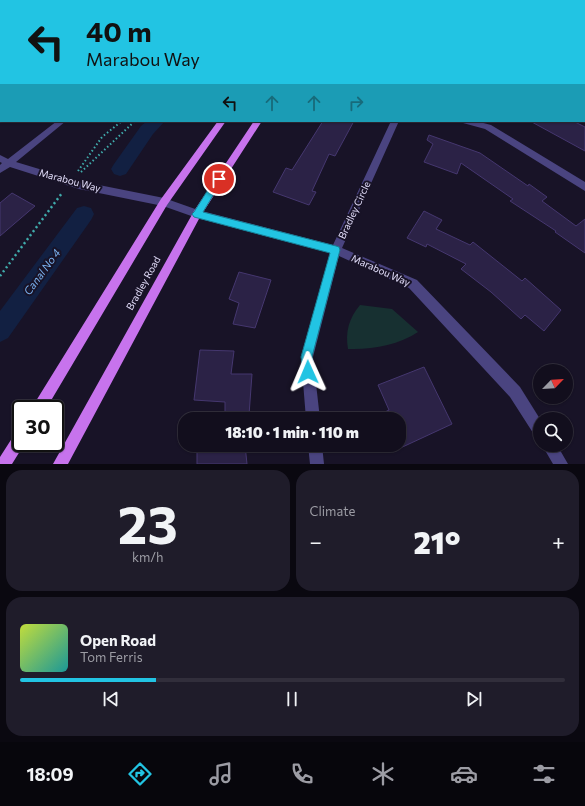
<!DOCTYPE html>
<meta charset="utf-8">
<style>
body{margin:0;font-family:Commissioner,sans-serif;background:#1f1c2a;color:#f1f3f6;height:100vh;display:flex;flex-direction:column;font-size:15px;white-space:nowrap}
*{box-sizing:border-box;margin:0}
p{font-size:13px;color:#9c9ca4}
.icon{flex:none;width:22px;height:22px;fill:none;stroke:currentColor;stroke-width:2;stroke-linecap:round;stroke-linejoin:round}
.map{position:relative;height:464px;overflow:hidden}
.side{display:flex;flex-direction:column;gap:6px;padding:6px;background:#0a0810;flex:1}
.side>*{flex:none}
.guide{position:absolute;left:0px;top:0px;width:585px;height:122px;box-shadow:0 1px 3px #0004,0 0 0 1px #312e3b;background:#22c4e3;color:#111;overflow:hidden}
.needle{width:26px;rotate:65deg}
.tools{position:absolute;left:533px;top:364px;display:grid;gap:8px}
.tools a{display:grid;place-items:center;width:40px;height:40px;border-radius:50%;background:#120e1d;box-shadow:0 1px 3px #0004,0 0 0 1px #312e3b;font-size:20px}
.speed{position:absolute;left:12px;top:400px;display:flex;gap:8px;font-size:20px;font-weight:700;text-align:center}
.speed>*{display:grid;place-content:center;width:52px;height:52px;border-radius:50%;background:#120e1d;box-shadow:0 1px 3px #0004,0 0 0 1px #312e3b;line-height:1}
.speed .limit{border:2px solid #111;border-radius:6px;background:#fff;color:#111}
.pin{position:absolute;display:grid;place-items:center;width:34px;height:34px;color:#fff;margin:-17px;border:2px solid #fff;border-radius:50%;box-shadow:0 1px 4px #0007}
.me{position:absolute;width:44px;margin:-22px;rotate:359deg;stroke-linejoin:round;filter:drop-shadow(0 0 3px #0008)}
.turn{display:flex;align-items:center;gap:14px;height:84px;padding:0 20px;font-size:18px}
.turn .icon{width:52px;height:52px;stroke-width:2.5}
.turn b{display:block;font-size:28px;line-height:34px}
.lanes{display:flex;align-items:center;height:38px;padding:0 20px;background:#0003;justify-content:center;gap:20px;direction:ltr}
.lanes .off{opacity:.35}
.big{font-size:30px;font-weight:800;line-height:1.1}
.side .card{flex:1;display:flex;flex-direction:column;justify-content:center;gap:6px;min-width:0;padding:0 14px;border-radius:16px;background:#1f1c2a}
.side .dial{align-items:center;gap:0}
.dial b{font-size:52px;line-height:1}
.song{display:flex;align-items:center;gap:12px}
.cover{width:48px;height:48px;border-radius:6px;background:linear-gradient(135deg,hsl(70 70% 55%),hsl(180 70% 35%))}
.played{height:4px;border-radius:2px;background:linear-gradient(90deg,#22c4e3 25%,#312e3b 25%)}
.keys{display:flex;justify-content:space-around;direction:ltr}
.heat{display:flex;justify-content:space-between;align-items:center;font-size:22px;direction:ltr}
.side .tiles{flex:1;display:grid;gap:6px;grid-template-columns:1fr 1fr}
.card:last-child{grid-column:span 2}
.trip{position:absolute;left:178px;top:412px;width:228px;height:40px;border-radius:16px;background:#120e1d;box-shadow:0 1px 3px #0004,0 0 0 1px #312e3b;font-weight:800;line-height:40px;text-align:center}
.tab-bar{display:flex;height:64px;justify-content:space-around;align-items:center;background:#07060c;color:#9c9ca4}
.tab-bar .icon{width:28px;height:28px}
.tab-bar .on{color:#22c4e3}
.tab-bar b{font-size:18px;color:#f1f3f6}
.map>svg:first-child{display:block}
.green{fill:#173031}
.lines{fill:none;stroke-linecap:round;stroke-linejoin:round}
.canal{fill:#122042;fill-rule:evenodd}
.building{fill:#2b2246;stroke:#45376f}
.path-far2{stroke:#40adad;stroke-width:1.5;stroke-dasharray:1.5 2;stroke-linecap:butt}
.path-far1{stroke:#40adad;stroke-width:2;stroke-dasharray:1.5 2.5;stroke-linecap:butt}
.path{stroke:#40adad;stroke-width:2.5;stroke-dasharray:2 3;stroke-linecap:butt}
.minor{fill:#4a4480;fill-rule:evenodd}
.major{fill:#c773ed;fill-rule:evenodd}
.route{fill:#22c4e3;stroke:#167f94}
.labels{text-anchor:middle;stroke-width:4;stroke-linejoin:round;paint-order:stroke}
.street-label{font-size:10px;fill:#e3defb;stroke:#181327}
.water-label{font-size:11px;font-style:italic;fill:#79b0ee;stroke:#181327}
</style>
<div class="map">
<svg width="585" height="464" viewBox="0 0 585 464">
<rect width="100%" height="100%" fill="#181327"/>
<path class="green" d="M360 305 392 309 418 332C398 345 372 350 348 349 345 332 349 318 360 305Z"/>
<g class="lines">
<path class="canal" d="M299 0H312L298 1Z
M147 121H165L153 134 126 174 120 176 114 174 111 169 114 164 141 126Z
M84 206 91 208 94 214 91 220 8 338 0 342V311L77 208Z"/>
</g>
<path class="building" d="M323 121H354L335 156 329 154 312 191 316 192 309 205 273 192 286 168 292 170Z
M530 121H573L585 127V151Z
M429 135 480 153 528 186 529 184 547 197 542 201 576 226 585 219V253L555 232 556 231 510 201 513 199 461 163 457 174 424 162 433 144 427 140Z
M12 193 35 206 0 236V203Z
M424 211 442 220 436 229 470 245 473 242 522 281 525 278 561 310 544 331 525 315 521 319 491 292 461 269 466 264 427 244 426 247 407 238Z
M239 272 271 280 255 328 233 324 239 303 229 299Z
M200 350 234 351 231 374H252L249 415 225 416V402L194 400Z
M424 367 452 424 396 450 394 445H399V419H383V413L389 410 378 385Z
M197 445H245L247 464H197Z"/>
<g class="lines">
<path class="path-far2" d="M243 1 245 0
M280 1 282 0"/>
<path class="path-far1" d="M78 171 102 137 122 121
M81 172 135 121"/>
<path class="path" d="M0 276 62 193"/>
<path class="minor" d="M19 0H25L26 1H20Z
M212 0H218L211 1Z
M491 0H497L490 1Z
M584 49H585V53H584Z
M57 121H66L16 162 79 181 164 198 198 210 333 245 391 121H399L342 248 417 280 520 387 540 419V438L535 436 510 397 409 288 339 256 313 357 320 419H306L301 357 330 253 197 218 163 206 79 189 10 167 0 173V165L2 163 0 162V155L8 159Z
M462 121H476L491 125 585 182V191L485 129 463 123Z
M308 445H322L324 464H310Z
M542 445H557L568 464H553Z"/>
<path class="major" d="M345 0H352L344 1Z
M375 0H382L374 1Z
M218 121H226L167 205 46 409H31L161 199Z
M254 121H262L200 217 68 464H53L194 211Z
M21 430V443H25L12 464H0V457L16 432Z"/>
</g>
<path class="route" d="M219 176 223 179 203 212 336 246 339 247 340 250 312 357 314 372 312 376 308 378 304 376 301 357 330 253 194 217 192 214 194 212 216 177Z"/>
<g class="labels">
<g class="street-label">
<text transform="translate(70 180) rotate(15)" y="4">Marabou Way</text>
<text transform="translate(354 210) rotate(-65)" y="4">Bradley Circle</text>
<text transform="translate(381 270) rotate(24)" y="4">Marabou Way</text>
<text transform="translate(143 283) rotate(-61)" y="4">Bradley Road</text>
</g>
<g class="water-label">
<text transform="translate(42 272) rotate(-54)" y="4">Canal No 4</text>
</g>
</g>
</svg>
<div class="tools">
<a><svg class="needle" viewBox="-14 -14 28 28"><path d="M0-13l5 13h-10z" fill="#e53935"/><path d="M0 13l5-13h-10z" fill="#9c9ca4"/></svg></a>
<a><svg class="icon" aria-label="search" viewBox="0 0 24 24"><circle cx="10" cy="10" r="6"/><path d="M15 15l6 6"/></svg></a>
</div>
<div class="speed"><div class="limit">30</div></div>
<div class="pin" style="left:219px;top:179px;background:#d93025"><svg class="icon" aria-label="arrive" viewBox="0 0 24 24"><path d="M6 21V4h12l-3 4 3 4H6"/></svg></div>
<svg class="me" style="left:308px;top:372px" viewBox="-20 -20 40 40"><path d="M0-17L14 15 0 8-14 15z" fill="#22c4e3" stroke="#fff" stroke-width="4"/></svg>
<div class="trip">18:10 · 1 min · 110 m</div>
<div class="guide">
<div class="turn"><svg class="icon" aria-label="left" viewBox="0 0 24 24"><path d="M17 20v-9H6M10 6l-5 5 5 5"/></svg><div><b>40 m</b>Marabou Way</div></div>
<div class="lanes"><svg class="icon" aria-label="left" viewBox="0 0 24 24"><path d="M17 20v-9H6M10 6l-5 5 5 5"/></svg><svg class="icon off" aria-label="ahead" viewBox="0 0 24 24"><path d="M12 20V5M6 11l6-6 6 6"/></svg><svg class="icon off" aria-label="ahead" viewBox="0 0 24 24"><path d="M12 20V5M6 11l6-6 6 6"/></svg><svg class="icon off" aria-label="right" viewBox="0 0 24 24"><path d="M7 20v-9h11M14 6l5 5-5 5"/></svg></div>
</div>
</div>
<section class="side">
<div class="tiles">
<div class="card dial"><b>23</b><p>km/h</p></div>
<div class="card"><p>Climate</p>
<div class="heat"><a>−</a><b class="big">21°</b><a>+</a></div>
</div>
<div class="card">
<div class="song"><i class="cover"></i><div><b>Open Road</b><p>Tom Ferris</p></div></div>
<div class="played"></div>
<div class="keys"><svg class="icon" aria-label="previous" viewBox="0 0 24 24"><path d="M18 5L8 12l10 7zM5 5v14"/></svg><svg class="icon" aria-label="pause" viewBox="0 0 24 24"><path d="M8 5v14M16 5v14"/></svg><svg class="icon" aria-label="next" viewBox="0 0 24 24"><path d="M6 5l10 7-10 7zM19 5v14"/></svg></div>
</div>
</div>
</section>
<nav class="tab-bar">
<b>18:09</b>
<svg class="icon on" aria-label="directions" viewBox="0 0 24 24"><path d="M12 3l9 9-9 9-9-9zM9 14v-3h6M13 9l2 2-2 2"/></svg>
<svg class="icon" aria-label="music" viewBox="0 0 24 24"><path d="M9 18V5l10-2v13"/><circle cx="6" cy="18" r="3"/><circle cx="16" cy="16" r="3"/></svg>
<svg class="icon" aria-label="phone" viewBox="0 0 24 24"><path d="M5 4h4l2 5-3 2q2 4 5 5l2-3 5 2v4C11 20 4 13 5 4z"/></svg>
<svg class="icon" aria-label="climate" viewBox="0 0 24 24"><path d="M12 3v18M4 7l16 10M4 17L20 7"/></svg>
<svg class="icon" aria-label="car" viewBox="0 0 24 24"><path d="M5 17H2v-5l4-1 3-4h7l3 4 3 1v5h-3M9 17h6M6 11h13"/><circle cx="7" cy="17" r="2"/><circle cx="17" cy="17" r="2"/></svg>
<svg class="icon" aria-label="filters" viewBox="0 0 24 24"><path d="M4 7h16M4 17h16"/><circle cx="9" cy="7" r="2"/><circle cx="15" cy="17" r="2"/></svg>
</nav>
